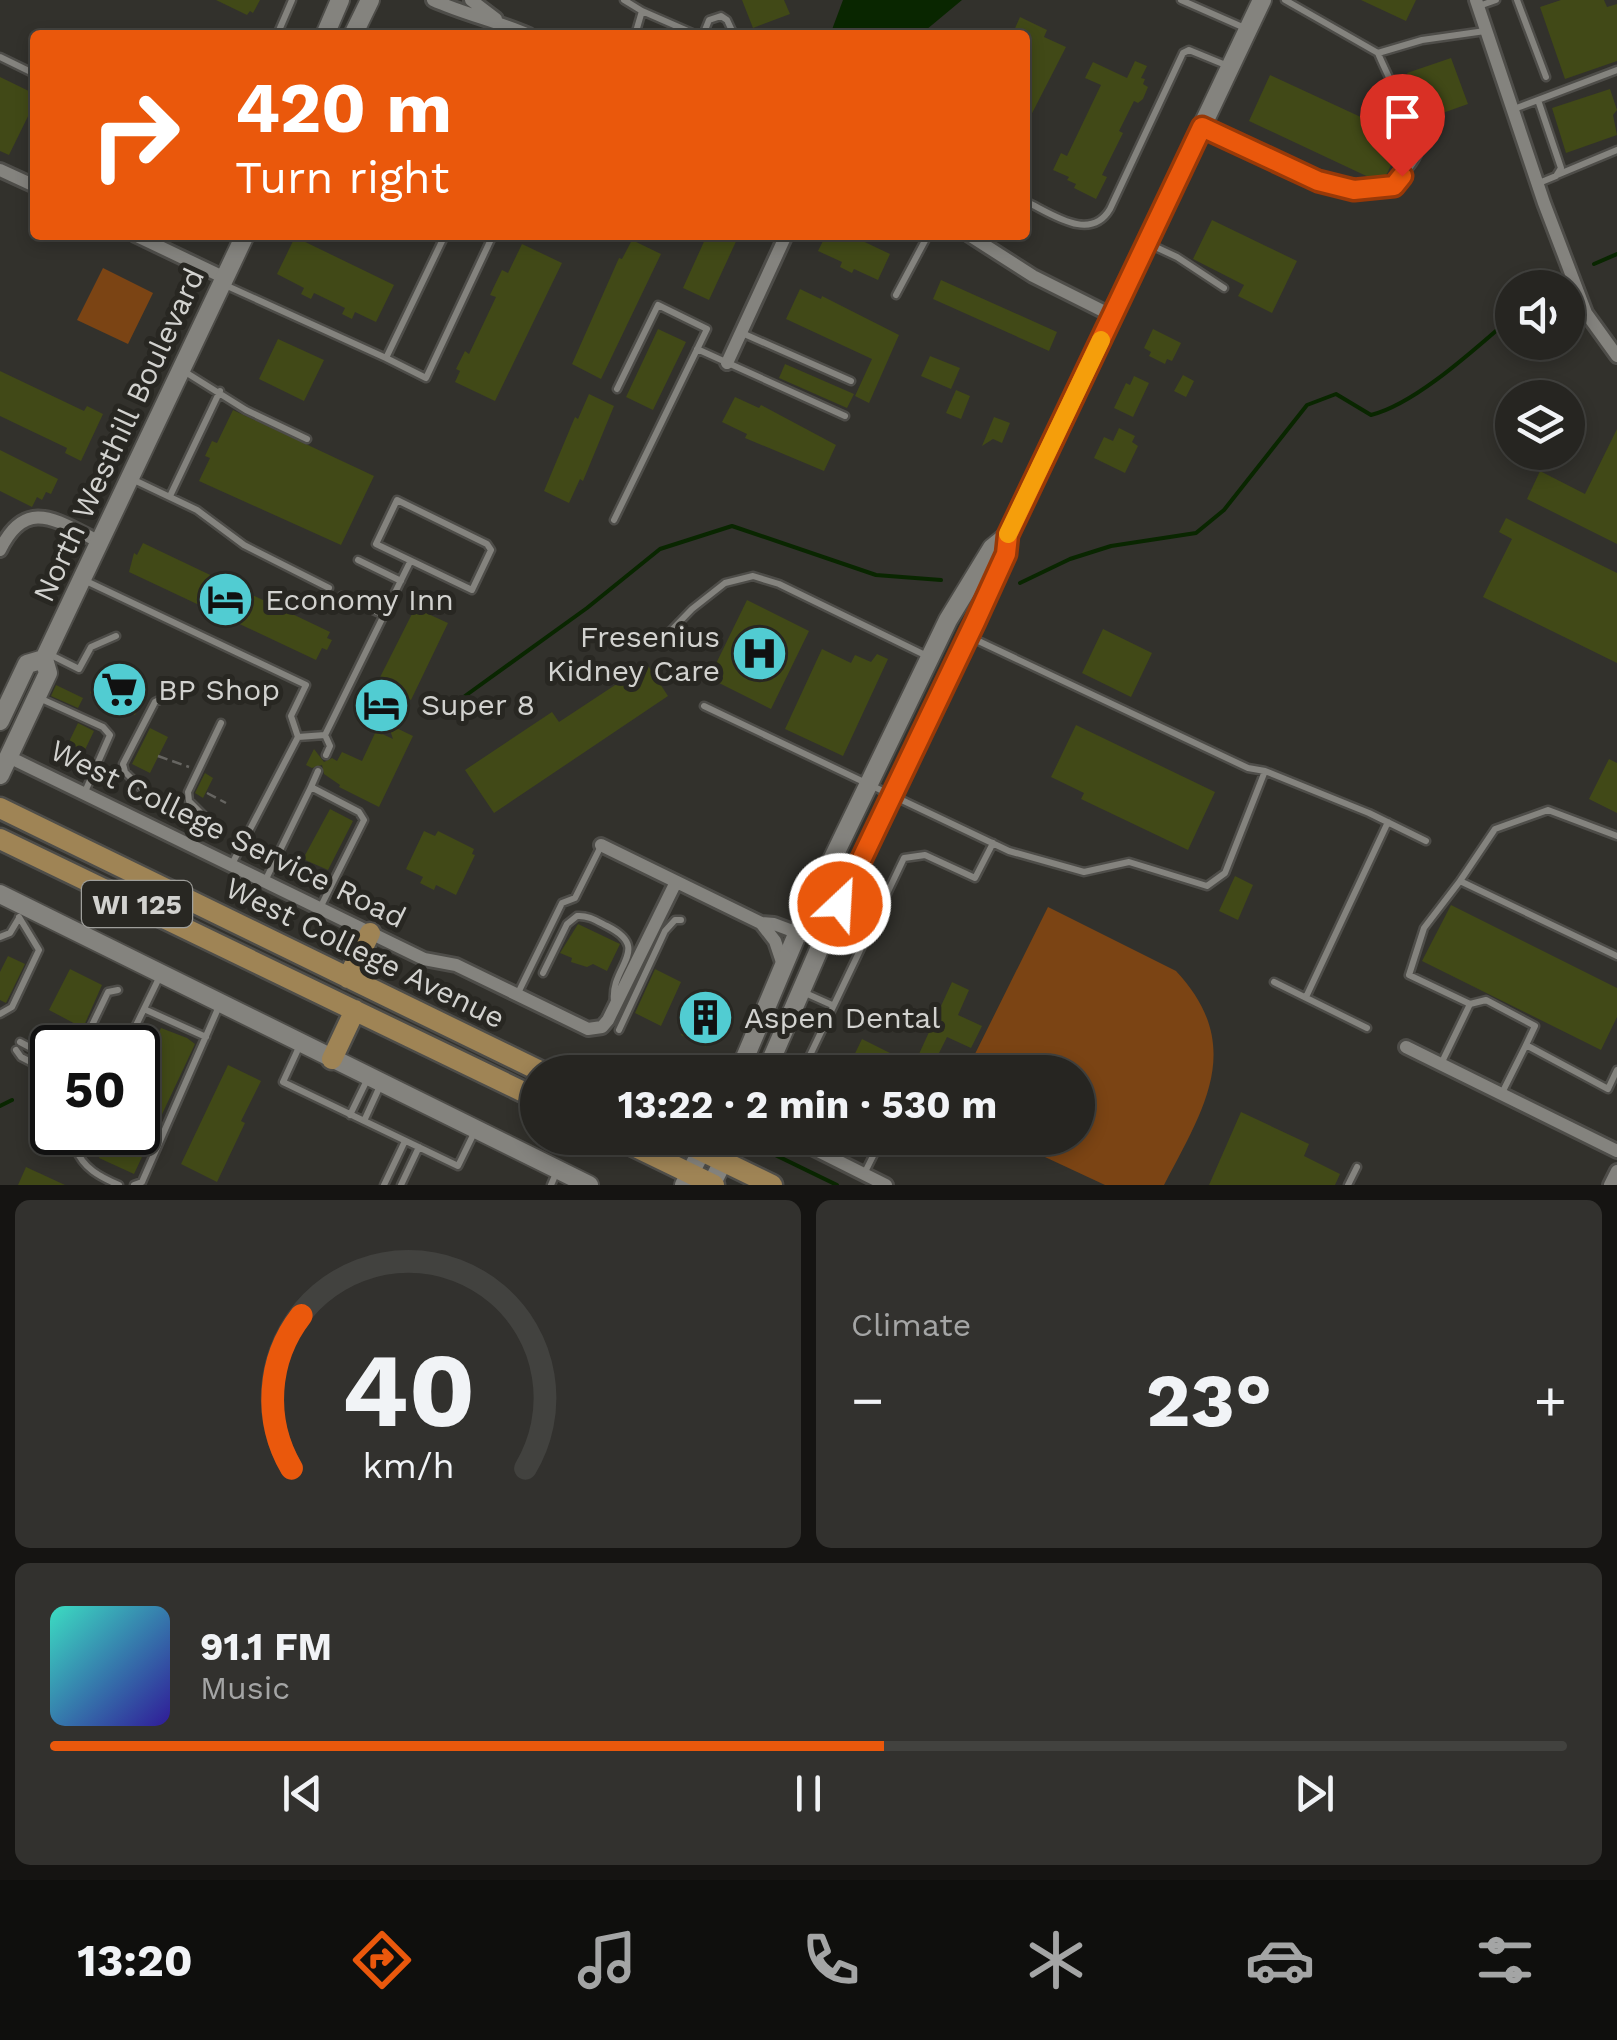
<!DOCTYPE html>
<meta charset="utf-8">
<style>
body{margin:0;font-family:"Work Sans",sans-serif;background:#32312e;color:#f1f3f6;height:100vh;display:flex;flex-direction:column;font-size:38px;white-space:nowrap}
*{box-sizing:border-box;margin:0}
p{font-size:32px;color:#a4a5a5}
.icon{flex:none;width:55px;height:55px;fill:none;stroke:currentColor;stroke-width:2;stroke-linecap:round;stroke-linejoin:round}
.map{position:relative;height:1185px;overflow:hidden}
.sheet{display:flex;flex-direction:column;gap:15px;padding:15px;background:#151412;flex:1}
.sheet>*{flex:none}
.guide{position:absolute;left:30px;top:30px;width:1000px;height:210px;border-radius:10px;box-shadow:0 5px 15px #0003,0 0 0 2px #42423f;background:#ea580c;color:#fff;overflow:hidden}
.buttons{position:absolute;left:1495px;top:270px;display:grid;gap:20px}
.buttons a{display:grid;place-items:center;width:90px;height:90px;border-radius:50%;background:#262521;box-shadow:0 5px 15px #0003,0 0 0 2px #42423f;font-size:50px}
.speed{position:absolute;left:30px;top:1025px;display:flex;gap:20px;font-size:50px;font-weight:700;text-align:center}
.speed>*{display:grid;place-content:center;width:130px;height:130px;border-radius:50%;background:#262521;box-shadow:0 5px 15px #0003,0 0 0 2px #42423f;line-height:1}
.speed .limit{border:5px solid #111;border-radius:15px;background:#fff;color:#111}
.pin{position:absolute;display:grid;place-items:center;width:85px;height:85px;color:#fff;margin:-102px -42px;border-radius:50% 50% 50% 0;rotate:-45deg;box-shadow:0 0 10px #0007}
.pin .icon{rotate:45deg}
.me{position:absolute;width:110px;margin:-55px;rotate:25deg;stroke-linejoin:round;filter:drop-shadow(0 0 8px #0008)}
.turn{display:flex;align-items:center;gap:35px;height:210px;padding:0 40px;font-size:45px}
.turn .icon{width:130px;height:130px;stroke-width:2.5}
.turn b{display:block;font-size:70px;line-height:85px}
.big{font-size:75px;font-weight:700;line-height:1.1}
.sheet .widget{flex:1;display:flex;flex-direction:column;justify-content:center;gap:15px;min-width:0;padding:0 35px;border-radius:15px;background:#32312e}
.sheet .dial{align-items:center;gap:0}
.dial svg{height:260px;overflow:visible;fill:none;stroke:#42423f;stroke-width:7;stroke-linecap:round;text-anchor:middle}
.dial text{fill:#f1f3f6;stroke:none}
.song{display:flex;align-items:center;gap:30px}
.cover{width:120px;height:120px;border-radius:15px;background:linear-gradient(135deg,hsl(170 70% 55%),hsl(250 70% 35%))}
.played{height:10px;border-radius:5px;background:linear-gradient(90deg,#ea580c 55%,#42423f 55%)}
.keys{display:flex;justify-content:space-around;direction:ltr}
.heat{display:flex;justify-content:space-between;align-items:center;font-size:55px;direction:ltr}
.sheet .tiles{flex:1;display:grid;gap:15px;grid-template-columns:1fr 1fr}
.widget:last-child{grid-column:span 2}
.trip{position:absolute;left:520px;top:1055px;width:575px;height:100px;border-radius:50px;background:#262521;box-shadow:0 5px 15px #0003,0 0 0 2px #42423f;font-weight:700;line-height:100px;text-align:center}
.dock{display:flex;height:160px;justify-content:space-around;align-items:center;background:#0f0f0d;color:#a4a5a5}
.dock .icon{width:70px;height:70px}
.dock .selected{color:#ea580c}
.dock b{font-size:45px;color:#f1f3f6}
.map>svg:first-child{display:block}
.green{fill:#7b4414}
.water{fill:#092600}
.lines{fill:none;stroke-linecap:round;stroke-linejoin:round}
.stream{stroke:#092600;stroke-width:4}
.building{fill:#414917}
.lane-casing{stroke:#4e4d49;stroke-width:11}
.street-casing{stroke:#4e4d49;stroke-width:18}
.secondary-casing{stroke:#4e4d49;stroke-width:22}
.primary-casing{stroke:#4e4d49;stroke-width:25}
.path{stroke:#666561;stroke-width:2.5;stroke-dasharray:10 5;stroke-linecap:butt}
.lane{stroke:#84837e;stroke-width:6}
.street{stroke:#84837e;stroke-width:12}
.secondary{stroke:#84837e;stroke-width:18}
.primary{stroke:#9f8455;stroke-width:20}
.route-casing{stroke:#983908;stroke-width:25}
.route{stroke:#ea580c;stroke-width:18}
.slow{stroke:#f59e0b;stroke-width:18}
.labels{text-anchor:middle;stroke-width:10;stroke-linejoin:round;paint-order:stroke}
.shield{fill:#282722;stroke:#9f9f9b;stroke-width:2.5}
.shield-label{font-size:28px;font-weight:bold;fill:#d2d2cf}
.street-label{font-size:30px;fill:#d2d2cf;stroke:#282722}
.poi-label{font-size:30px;fill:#d2d2cf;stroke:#282722;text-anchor:start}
</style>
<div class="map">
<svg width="1617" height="1185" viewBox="0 0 1617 1185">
<rect width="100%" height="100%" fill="#32312c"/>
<path class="green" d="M103 268 153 293 128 344 77 320Z
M1048 907 1176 971C1246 1046 1204 1108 1164 1185H1105L1004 1138H1078V1072H966Z"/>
<path class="water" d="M843 0H962L920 35H830Z"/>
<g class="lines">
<path class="stream" d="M1594 264 1617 254
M1547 288 1552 283
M1020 583 1070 559 1111 546 1196 533 1224 510 1307 405 1336 394 1371 415C1416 404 1477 347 1512 317
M465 696 587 608 660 549 732 526 876 575 941 580
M0 1106 12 1100
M761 1148 837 1185"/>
</g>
<path class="building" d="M216 0H260L253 13 250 11 247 15Z
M742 0H784L790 14 753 28Z
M1361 0H1416L1406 21Z
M1561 0H1604L1607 7 1617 4V61L1565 79 1540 7Z
M1020 17 1047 30 1044 37 1066 47 1025 127V35H1012Z
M1451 58 1468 104 1423 120 1407 73Z
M1135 61 1147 66 1141 78 1145 79 1143 84 1148 87 1143 99 1138 103 1134 101 1119 131 1123 133 1102 175 1107 177 1096 199 1074 188 1076 184 1067 180 1069 177 1053 170 1061 153 1067 156 1101 85 1085 78 1093 62 1127 78Z
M1270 75 1404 137 1384 180 1377 181 1249 121Z
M0 77 35 94V102L9 155 0 151Z
M1610 89 1617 110 1613 115 1617 135 1566 153 1552 108Z
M1212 220 1297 261 1272 313 1238 296 1244 285 1193 259Z
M707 235H739L709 300 683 288Z
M826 235H850L890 254 878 280 854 269 852 273 840 267 842 262 818 251Z
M295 237 394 285 376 322 355 312 352 319 342 314 345 308 314 293 311 299 301 294 304 288 277 274Z
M632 240 661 254 601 379 572 364 619 258 622 259Z
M522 244 562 263 495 401 455 382 460 371 456 369 465 351 469 354 496 297 490 295 502 270 508 273Z
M941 280 1057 332 1049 351 933 299Z
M800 289 821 299 822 296 899 335 869 403 855 396 872 359 786 319Z
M658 329 686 342 653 410 626 397Z
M1153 329 1181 343 1172 361 1167 359 1165 364 1149 356 1151 352 1144 348Z
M278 339 324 360 304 401 259 379Z
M930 356 960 368 951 389 921 376Z
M785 364 854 394 847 408 779 378Z
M0 371 84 411 87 406 103 414 81 461 65 453 67 448 0 416Z
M1183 375 1194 381 1186 397 1174 391Z
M1134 376 1149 383 1133 417 1114 408 1126 383 1130 385Z
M956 390 970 396 961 419 946 413Z
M589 394 614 406 583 481 580 479 569 503 544 491 575 417 578 419Z
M735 397 759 408 761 405 836 445 824 471 745 438 747 434 722 422Z
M233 410 374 476 341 545 199 481 210 458 205 456 212 441 217 443Z
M994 417 1010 423 1002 443 993 439 982 446Z
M1119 428 1135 436 1132 442 1138 446 1125 473 1094 458 1104 437 1113 441Z
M1617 429V544L1527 499 1540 471 1585 494Z
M0 450 58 479 51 494 46 492 42 500 37 497 32 507 0 491Z
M1506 518 1617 573V663L1483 597 1512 539 1499 532Z
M143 543 330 632 327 638 332 640 327 650 322 648 316 660 129 572 134 553 137 555Z
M747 600 809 631 771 709 709 678Z
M415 608 448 623 411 700 397 694 388 712 367 703Z
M1103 629 1152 653 1131 697 1082 673Z
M822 649 851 663 855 655 871 662 877 654 888 659 843 756 785 729Z
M647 664 668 696 494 813 465 770 552 712 559 722Z
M103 666 148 687 135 715 90 693Z
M56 685 83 698 78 708 51 696Z
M78 723 94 731 82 756 66 748Z
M388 724 413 736 379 807 339 787 340 785 324 774 322 765 312 768 306 765 314 749 324 762 332 758 337 761 342 752 362 761 376 731 393 739Z
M1076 725 1215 792 1188 850 1081 799 1084 793 1051 777Z
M150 728 168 737 150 773 132 764Z
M1609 759 1617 763V813L1589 799Z
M205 773 213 778 203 798 195 793Z
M330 809 353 821 328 870 303 859Z
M424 831 435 836 438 831 474 849 472 854 475 855 456 895 436 885 434 890 420 883 423 877 406 869Z
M1235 876 1253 885 1238 920 1219 911Z
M1451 905 1617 988V1017L1601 1050 1422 961Z
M578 924 620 944 607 971 593 964 587 967 571 962 572 958 560 953Z
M8 956 25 964 6 1003 0 1000V972Z
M70 969 102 985 83 1028 49 1010Z
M655 969 681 982 661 1026 635 1013Z
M952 982 969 990 958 1015 982 1026 971 1048 947 1037 935 1061 919 1054Z
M704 989 728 1001 706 1047 681 1035Z
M161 1028 187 1038 195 1044 134 1174 99 1158 111 1132H138V1077Z
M862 1039 890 1053 888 1058 919 1072H846Z
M228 1065 261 1081 241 1121 245 1123 217 1182 181 1164Z
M1241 1112 1309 1144 1304 1156 1340 1174 1335 1185H1209Z
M26 1167 65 1185H18Z"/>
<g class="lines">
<defs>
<path id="lane" d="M624 0 642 11
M1181 0 1247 29
M1285 0 1378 53 1422 40 1485 31
M1517 0 1546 77
M1479 6 1496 0
M277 35 292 0
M403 35H415
M635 35 642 11 697 35
M703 35 709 20 721 16 727 20 734 35
M0 57 35 74
M1538 100 1561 168 1556 176 1539 183
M1514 109 1617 70
M1206 128 1318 181 1354 191 1394 186C1403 175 1418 161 1420 147 1421 141 1383 67 1378 53
M1557 175 1617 150
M1025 201C1051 213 1090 243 1110 209L1183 53 1189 50 1228 66
M1149 244 1177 257 1224 288
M225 285 386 358 445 235
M896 295 928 235
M742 333 851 381
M697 349 845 416
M386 358 426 378 493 235
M182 370 246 410 307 439
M134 480 197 510 244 545 329 588
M170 496 220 391
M397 500 487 544 491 550 472 590 376 544Z
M614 520 707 329 658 305 617 389
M358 560 401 581
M86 581 306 685 291 716 298 737
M342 596 384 615
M972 638 1248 768 1265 771 1369 813 1426 841
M660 642 692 609 725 583 753 576 779 584 927 656
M51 655 79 669 91 647 116 636
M37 697 103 727 110 735 84 794
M704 706 1009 851 1084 872 1129 862 1207 886 1225 873 1265 771
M325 735 330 746 326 755
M311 787 318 771
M152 799 125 772 123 764 155 702 168 696
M209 821 189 801 188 792 221 723
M1617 836 1548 810 1495 829 1460 881 1617 956
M232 864 298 737 325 735 410 562
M265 881 311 787 359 812 364 820 320 908
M0 937 10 933 19 918
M543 973 567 924 577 916C588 915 597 921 607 926 653 949 610 966 614 1001
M1274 982 1367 1028
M803 992 832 1005
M518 993 562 903 575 898 601 846
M1306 997 1388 822
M1470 1004 1486 1000 1535 1026 1526 1045
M144 1009 206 1037
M0 1014 12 1007 39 950 19 917
M619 1030 665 931 675 920H681
M20 1042 52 1059
M300 1045 283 1082 458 1166 475 1131
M81 1048 108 992 118 990
M125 1048 160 976
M16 1050 21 1057 52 1073
M1441 1064 1470 1004 1409 975 1424 928 1460 881
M802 1072 904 858 925 855 975 878 993 843
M1502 1093 1526 1045 1608 1089 1617 1070
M350 1115 368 1078
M364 1121 380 1086
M84 1132 76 1149C83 1168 100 1177 119 1185
M865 1172 882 1138
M134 1185 142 1182 220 1004
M384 1185 405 1141
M401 1185 419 1147
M551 1185 557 1171
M1348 1185 1357 1167"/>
<path id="street" d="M433 0C464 14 497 21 529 35
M471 0 496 19
M1476 0 1544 203 1586 313 1617 356
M0 170 35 186
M135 235 225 278
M969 235 1033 276 1113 316
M727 363 786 235
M0 550C26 496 57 521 98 541
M9 757 424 959 456 965 588 1029 602 1027 608 1020 676 882
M601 845 761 923 774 924 798 933
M761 923 775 941 783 965
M1406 1047 1617 1151
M792 1138 886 1185
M1610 1185 1617 1171"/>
<path id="secondary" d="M325 35 340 0
M353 35 370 0
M0 721 27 664 44 659
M0 775 48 673 44 659 245 235
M0 894 589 1185
M739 1072 803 920 948 620 992 548 1008 535
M766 1072 827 931 975 622 1006 554 1008 535 1262 0
M684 1185 708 1138
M711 1185 735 1138"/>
<path id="primary" d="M0 808 542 1072
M0 839 538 1099
M348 978 370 933
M332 1059 355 1010
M617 1138 714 1185
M675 1138 772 1185"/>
</defs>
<use href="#lane" class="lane-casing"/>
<use href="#street" class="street-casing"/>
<use href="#secondary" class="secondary-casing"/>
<use href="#primary" class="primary-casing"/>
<path class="path" d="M158 756 189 767
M207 793 226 803"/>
<use href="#lane" class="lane"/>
<use href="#street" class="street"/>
<use href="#secondary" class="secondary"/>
<use href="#primary" class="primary"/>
</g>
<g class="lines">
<defs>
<path id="route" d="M840 904 975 622 1006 554 1008 535 1202 127 1318 181 1354 190 1394 186 1402 176"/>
</defs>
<use href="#route" class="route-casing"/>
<use href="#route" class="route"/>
<path class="slow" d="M1008 534 1101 340"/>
</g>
<defs>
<symbol id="hotel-disc" viewBox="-11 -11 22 22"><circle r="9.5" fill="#51ccd2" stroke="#282722"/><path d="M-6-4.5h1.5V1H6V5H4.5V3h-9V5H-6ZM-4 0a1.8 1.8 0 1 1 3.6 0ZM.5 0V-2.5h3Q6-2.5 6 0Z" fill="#111"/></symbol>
<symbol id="hospital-disc" viewBox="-11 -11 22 22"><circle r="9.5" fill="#51ccd2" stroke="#282722"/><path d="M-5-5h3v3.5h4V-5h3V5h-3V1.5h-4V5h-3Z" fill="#111"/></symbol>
<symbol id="supermarket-disc" viewBox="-11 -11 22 22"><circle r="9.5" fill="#51ccd2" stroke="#282722"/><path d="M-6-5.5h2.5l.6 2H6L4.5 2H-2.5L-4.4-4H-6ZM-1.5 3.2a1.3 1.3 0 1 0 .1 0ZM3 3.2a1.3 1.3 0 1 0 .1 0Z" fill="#111"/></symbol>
<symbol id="building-disc" viewBox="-11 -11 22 22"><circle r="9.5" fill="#51ccd2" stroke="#282722"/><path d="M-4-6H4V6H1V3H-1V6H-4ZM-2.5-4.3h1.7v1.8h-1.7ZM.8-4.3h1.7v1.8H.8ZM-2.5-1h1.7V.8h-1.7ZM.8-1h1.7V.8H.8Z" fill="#111"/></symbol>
</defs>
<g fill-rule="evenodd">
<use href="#hotel-disc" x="194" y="568" width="63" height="63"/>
<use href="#hospital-disc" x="728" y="622" width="63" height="63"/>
<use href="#supermarket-disc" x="88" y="658" width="63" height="63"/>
<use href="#hotel-disc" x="350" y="674" width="63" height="63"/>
<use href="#building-disc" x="674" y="986" width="63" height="63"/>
</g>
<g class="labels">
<rect class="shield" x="82" y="881" width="110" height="46" rx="8"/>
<g class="shield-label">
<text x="137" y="914">WI 125</text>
</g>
<g class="street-label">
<text transform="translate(119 435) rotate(-65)" y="10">North Westhill Boulevard</text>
<text transform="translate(228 834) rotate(26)" y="10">West College Service Road</text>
<text transform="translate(365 953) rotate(26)" y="10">West College Avenue</text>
</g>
<g class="poi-label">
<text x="265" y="610">Economy Inn</text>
<text x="720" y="647" text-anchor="end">Fresenius<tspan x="720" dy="34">Kidney Care</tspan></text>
<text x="158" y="700">BP Shop</text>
<text x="421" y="715">Super 8</text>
<text x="744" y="1028">Aspen Dental</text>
</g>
</g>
</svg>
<div class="buttons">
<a><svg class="icon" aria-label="sound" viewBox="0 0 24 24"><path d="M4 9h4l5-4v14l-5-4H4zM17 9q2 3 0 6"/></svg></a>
<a><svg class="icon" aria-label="layers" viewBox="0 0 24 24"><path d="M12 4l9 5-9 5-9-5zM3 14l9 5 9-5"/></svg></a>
</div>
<div class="speed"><div class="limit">50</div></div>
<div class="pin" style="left:1402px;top:176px;background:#d93025"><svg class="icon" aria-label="arrive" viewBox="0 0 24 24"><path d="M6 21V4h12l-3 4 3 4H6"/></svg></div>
<svg class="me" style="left:840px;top:904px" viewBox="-20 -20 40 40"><circle r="17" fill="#ea580c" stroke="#fff" stroke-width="3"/><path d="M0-11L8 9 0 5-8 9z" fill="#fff"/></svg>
<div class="trip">13:22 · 2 min · 530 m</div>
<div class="guide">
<div class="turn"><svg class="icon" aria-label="right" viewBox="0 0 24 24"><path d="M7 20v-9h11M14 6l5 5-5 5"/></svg><div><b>420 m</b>Turn right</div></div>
</div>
</div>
<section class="sheet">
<div class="tiles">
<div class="widget dial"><svg viewBox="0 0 100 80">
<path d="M14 69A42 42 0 1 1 86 69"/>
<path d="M14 69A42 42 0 0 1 17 22" stroke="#ea580c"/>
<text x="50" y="56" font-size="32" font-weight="700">40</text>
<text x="50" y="72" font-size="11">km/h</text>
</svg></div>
<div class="widget"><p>Climate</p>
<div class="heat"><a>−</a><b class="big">23°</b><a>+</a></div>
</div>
<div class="widget">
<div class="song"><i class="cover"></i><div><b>91.1 FM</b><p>Music</p></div></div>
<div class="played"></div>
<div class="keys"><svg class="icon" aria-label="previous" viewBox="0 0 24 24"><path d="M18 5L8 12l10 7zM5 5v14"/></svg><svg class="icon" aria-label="pause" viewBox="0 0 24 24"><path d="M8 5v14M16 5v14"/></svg><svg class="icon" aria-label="next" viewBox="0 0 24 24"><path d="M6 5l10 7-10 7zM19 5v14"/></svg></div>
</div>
</div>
</section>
<nav class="dock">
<b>13:20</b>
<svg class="icon selected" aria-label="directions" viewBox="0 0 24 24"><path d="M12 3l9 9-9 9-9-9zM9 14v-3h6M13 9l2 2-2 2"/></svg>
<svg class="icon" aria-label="music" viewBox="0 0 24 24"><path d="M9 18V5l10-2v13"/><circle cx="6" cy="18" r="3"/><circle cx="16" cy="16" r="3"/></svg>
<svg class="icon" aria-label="phone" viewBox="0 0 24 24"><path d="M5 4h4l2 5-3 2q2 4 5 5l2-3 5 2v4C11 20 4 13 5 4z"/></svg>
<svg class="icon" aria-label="climate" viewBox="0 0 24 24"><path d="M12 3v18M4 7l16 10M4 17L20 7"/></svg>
<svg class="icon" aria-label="car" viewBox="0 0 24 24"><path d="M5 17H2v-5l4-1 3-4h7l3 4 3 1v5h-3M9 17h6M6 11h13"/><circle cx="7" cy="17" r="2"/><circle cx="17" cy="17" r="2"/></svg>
<svg class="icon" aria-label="filters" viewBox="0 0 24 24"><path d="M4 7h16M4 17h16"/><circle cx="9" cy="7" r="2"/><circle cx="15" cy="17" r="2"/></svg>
</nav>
